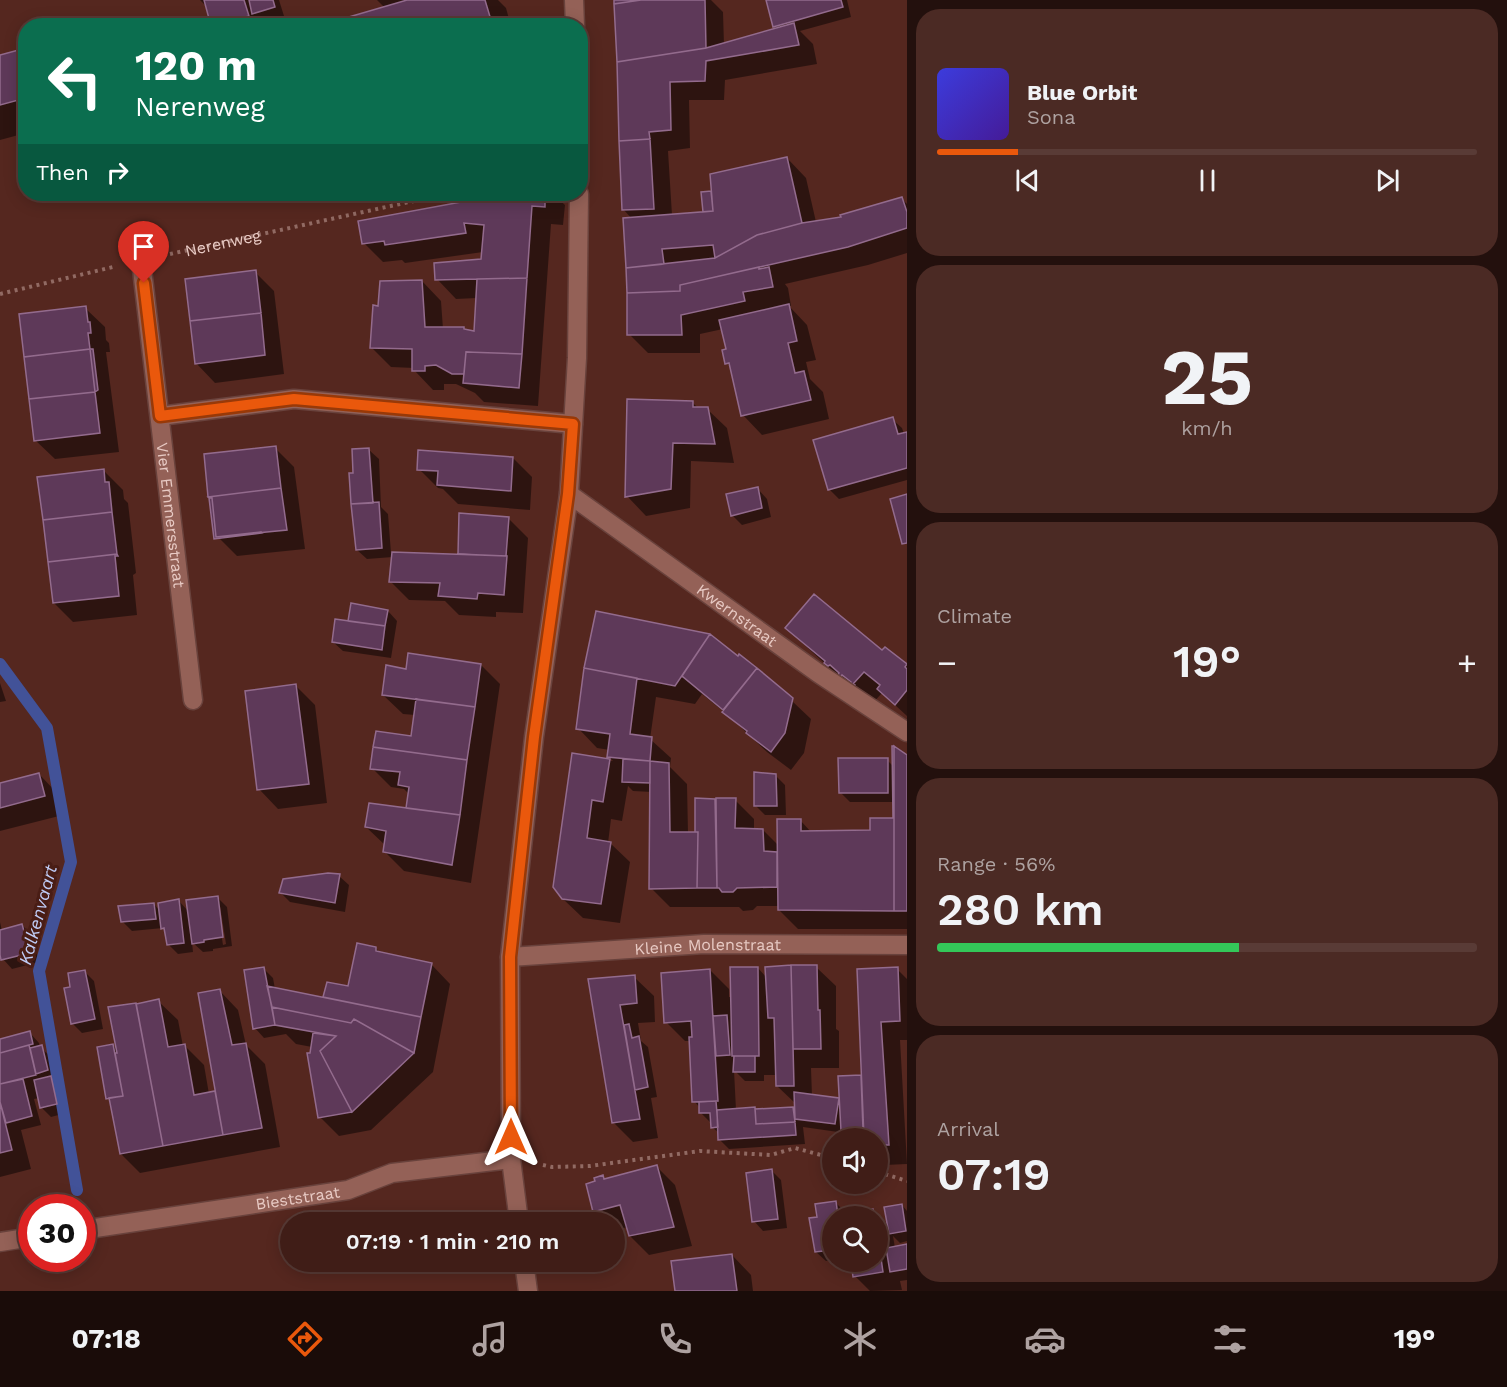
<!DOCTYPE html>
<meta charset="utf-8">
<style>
body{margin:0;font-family:"Work Sans",sans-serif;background:#4b2a24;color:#f1f3f6;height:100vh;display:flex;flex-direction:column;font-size:22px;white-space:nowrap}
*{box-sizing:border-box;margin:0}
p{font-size:20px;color:#aea2a1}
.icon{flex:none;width:33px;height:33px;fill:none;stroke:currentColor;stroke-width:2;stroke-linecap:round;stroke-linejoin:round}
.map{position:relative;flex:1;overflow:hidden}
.side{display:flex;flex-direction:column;gap:9px;padding:9px;background:#23100d;width:600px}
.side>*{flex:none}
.banner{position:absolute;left:18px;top:18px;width:570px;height:183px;border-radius:24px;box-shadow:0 3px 15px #0003,0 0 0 2px #593b36;background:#0b6e4f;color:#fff;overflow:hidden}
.buttons{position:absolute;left:822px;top:1128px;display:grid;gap:12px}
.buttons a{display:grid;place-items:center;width:66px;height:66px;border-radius:50%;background:#401d17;box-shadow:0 3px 15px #0003,0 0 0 2px #593b36;font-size:30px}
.speed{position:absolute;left:18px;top:1194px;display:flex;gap:12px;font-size:30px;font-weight:700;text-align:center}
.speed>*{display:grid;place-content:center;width:78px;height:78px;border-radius:50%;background:#401d17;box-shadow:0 3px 15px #0003,0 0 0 2px #593b36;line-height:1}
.speed .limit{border:9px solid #d22;background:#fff;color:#111}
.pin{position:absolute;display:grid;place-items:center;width:51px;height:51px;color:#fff;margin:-62px -26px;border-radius:50% 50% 50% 0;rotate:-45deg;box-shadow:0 0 6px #0007}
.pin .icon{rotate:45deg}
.me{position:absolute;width:66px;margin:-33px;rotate:0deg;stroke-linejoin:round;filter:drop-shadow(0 0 4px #0008)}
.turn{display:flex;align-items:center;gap:21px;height:126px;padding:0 18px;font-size:27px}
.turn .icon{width:78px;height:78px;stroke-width:2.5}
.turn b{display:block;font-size:42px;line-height:51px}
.then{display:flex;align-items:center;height:57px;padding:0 18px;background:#0003;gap:12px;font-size:22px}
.big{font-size:45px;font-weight:600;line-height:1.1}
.side .card{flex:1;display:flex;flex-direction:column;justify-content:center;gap:9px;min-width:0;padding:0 21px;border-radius:24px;background:#4b2a24}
.side .dial{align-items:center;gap:0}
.dial b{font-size:78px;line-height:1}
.song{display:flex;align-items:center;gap:18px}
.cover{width:72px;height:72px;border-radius:9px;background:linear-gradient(135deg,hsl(240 70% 55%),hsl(260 70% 35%))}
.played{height:6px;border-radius:3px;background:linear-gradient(90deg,#ea580c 15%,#593b36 15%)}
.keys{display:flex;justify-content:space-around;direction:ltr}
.heat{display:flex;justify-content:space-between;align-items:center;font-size:33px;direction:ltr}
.charge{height:9px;border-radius:4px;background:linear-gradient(90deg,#34c759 56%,#593b36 0)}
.trip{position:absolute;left:280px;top:1212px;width:345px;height:60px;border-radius:30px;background:#401d17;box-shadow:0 3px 15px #0003,0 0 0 2px #593b36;font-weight:600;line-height:60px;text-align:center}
.tabs{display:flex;height:96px;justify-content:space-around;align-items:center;background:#1a0c09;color:#aea2a1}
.tabs .icon{width:42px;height:42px}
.tabs .on{color:#ea580c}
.tabs b{font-size:27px;color:#f1f3f6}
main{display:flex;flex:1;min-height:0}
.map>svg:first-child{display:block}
.shadow{fill:#0007;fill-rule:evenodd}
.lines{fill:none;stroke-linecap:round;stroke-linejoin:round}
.stream{stroke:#425298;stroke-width:12}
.building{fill:#5e3959;stroke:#936b8d;stroke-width:1.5}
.minor-casing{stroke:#69423c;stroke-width:21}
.path{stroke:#916a63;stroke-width:4;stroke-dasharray:3 4.5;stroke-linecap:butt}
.minor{stroke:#946157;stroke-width:18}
.route-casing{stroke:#983908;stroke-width:15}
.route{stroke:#ea580c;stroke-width:10}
.labels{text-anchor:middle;stroke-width:6;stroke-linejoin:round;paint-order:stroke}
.street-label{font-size:16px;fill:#e8cac4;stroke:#491d15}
.water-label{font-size:18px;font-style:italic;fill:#bfcbf4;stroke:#491d15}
</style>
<main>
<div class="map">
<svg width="907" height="1291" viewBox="0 0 907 1291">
<rect width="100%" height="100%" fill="#55271f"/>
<path class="shadow" d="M200 0H279L284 16 269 21 270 26H213L206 6Z
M377 0H498L506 8 511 26H323L385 8Z
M615 0H711L723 12 724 45 777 30 774 26 768 0H847L851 17 800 31 813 44 817 64 725 80 724 100H689L690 148 668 151 672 215 705 213 711 192 713 195 787 158 806 178 816 222 843 218 902 199 907 204V253L868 265 785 284 788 288 791 306H789L807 325 816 360 806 362 810 379 823 392 829 419 762 435 743 415 732 368 727 363V350L723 329 700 334V353H648L629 334 632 219 623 209Z
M26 50V133L0 140V57Z
M499 194H553L565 205 563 225 551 224 538 406 484 402 475 393 456 384H444V390H433L414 370V368L391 367 372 348 379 307 422 281 441 301 443 329 463 328 466 331 475 332 477 298 456 299 437 279 482 261 483 252 405 263 402 260 383 262 364 243 461 204Z
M255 272 274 291 284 374 215 383 196 363Z
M85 308 105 327 106 340 109 343 110 352H106L119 452 55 459 35 440Z
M692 402 699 409H707L727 428 734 463 691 461 690 508 646 516 627 496Z
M892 419 902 428 904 434H907V480L839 499 829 489Z
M275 448 294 467 305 549 237 556 218 537Z
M369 450 379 459 381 507 388 514 391 553 460 555 461 515 508 518 528 538 523 613 496 612V617L459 615 445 601 409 600 390 581 393 557 367 559 357 550 354 474Z
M513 458 532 477 530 510 458 504 443 489 438 488 419 469Z
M104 471 123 490 124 499 128 503 136 573 133 575 137 615 73 622 54 603Z
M758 489 767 499 771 517 742 525 732 515Z
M388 611 397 621 391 658 343 651 333 642 349 623Z
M597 612 710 635 738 658 739 656 773 683 811 719 804 753 791 770 767 752 729 716 702 694 695 704 656 697 650 739 671 758 670 767 687 784 688 833H696L697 800H735L754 819V830H763L779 846 800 820 812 833 872 832 894 820V802H850L840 792 887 760 894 767 907 757V929H798L779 910V906H757L753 910 743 911 739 907H670L651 888 652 792 633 791 628 786 622 821 611 819 608 843H610L630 862 620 923 583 918 563 899 574 755 613 761 609 757 610 750 597 748 578 728Z
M787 629 882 652 885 649 907 666V716L882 693 872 704 845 682Z
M481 665 500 684 471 883 404 871 385 852 386 846 366 827 407 810 409 794 404 789 391 787 372 768 412 738 415 715 403 714 383 695 407 670Z
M0 683 6 701 0 702Z
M296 686 315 705 327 803 278 809 259 789Z
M39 774 58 794 63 815 0 831V784Z
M775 775 785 785 786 815H765L755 805Z
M339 876 349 885 345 912 290 902 281 893Z
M217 897 227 907 232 946 213 949V951L203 952 192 942 193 952 178 954 169 945 166 931 163 928 132 931 123 922 154 904 160 911 179 901 189 912ZM217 906H220L226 944 223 945Z
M0 922 2 931 22 925 32 935 39 962 12 969 3 959 0 949Z
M376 948 381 954 431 964 450 984 433 1072 371 1130 339 1136 320 1117 311 1054 312 1047 296 1044 286 1034 264 1038 255 1028 263 968 273 978 275 989 324 999 328 983 349 988Z
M816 967 836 986V1029L839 1031V1068H811L812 1096 841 1100 860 1077 863 1079 897 969 907 979V1040H900L907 1164 885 1165 878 1157V1138H850L845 1133 803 1127 805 1144 729 1149 720 1140V1134L712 1127V1122H710L700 1112V1108L694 1101 691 1041H685L666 1022 710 970 729 989V997H732L758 968 767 978ZM734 1070 745 1081H764V1075H777V1086L796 1104V1108L757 1111 736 1110Z
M85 972 94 981 103 1029 82 1033 72 1023V988Z
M634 977 654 996 655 1022 638 1023 641 1041 648 1047 657 1097 651 1098 658 1138 633 1142 613 1122 590 980Z
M219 990 238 1010 246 1045 265 1064 280 1147 140 1173 121 1154 111 1102 108 1098 113 1045 118 1051 158 1001 178 1020 183 1046 184 1045 204 1065 209 1094 216 1093Z
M30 1033 39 1043 40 1047 51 1057 57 1080 53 1081 60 1088 66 1113 51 1117 41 1107 39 1098 34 1099 41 1125 21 1130 31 1169 0 1177V1041Z
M656 1166 675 1185 692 1246 649 1255 630 1236 628 1227 615 1230V1222H605L594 1212 597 1182 603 1177 606 1180Z
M772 1171 781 1180 787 1228 763 1231 754 1221Z
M835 1202 845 1212V1215L873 1211 889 1228 902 1205 907 1211V1241L900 1243 893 1236 895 1248 907 1246V1280L900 1281 902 1290 870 1291 855 1276 853 1262H878V1216H832V1260L826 1261 816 1252 819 1218Z
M732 1255 751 1275 753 1291H676Z"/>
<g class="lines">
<path class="stream" d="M0 664 47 728 71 862 39 971 77 1190"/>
</g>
<path class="building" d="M204 0H244L249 16 211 26Z
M249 0H273L275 7 252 14Z
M407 0H485L491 20 470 26H318Z
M614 0H641L614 4Z
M641 0H705L706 48 617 62 614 4Z
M766 0H841L843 7 773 27Z
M132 18 134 26H104Z
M794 23 799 45 706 61 705 81 670 82 671 130 649 132 650 139 619 141 617 62 706 48Z
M26 48V98L0 105V55Z
M650 139 654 209 622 210 619 141Z
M787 157 802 223 757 235 715 258 713 245 662 249 664 264 626 268 623 218 713 211 710 174Z
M711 191 713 211 703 212 701 192Z
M495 194H545V207L532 206 527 278 435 280 434 263 481 259 484 225 464 223 466 233 385 245 384 241 362 244 358 221 461 202Z
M902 197 907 212V228L848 247 680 285V291L627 293 626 268 715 258 757 235 802 223 841 217 840 215Z
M759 267V269L769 267 773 287 743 292 745 301 681 315 682 335H627V293L680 291V285Z
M256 270 261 313 190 321 185 279Z
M527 278 522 354 466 352 464 374H452L436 365 425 366V371H412V349L370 348 373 305 378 306 380 281 422 280 425 327H464V329L474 331 477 279Z
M789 304 797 341 788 343 795 373 804 371 811 400 741 416 729 363 725 364 722 350 726 349 719 320Z
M86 306 88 322H90L91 333H88L90 349 24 357 19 314Z
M261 313 265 355 195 364 190 321Z
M90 349 95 392 29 399 24 357Z
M90 349H93L98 390 95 392Z
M466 352 522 354 519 388 463 383Z
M95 392 100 433 34 441 29 399Z
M627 399 693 401V407H708L715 444 673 443 671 489 625 497Z
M893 417 898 434 907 432V468L828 490 813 440Z
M276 446 281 488 208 497 204 454Z
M369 448 373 503 351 504 349 473H353L352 449Z
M418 450 513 457 511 491 437 485 438 471 417 470Z
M104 469 105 482H109L112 512 43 520 37 477Z
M758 487 762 508 731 516 726 494Z
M281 488 287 530 216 537 212 498H209L208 497Z
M907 494V543L902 544 890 499Z
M209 498H212L216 537 261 532 262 533 214 539Z
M379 502 382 548 356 550 351 504Z
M112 512 117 554 48 562 43 520Z
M459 513 509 517 506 556 458 554Z
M392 552 507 556 504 595 478 593 477 599 438 596 440 583 389 582Z
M117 554 118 556H115L119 596 53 603 48 562Z
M814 594 882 650 885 647 907 664 905 667 907 669V690L895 705 877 689 880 685 864 672 853 684 855 685 854 687 849 684 851 682 842 675 841 677 838 675 839 673 830 665 828 666 824 663 825 661 785 628Z
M351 603 388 610 385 626 348 621Z
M596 611 710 634 675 686 584 668Z
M335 619 385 626 382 650 332 642Z
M710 634 738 656 739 654 757 668 723 710 682 676Z
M408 653 481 664 475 707 382 695 386 665 406 669Z
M584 668 637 678 630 734 652 737 650 761 607 757 610 734 576 729Z
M757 668 793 698 785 733 771 752 746 733 747 731 722 712Z
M296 684 309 784 257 790 245 691Z
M416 699 475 707 467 760 373 747 376 731 411 736Z
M892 746H894V911L778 910 777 819H801V831L870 830V818H893Z
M894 746 907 755V911H894Z
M373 747 467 760 460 815 406 808 409 787 398 785 400 772 370 769Z
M572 753 610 759 603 802 592 800 587 838 611 842 601 904 562 899 553 887Z
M838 758H888V793H839Z
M623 759 650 761V783L622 782Z
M650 761 669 763 670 832H698L697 888 649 889Z
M754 772 776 774 777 806H754Z
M39 773 45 796 0 808V783Z
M695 798 715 799 717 888H697L698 832H695Z
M716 798H736L735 828 763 829 764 851 777 852V887L737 888 733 892H722L719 888H717Z
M369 803 460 815 452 865 383 852 386 831 365 827Z
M328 873 340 874 335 903 279 893 283 879Z
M218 896 223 937 204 940V942L192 944 186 900Z
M179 899 184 943 167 945 164 928 161 929 158 903Z
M154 903 156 919 121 922 118 906Z
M22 924 30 953 1 960 0 955V930Z
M357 943 376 947V951L432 963 421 1017 323 997 327 982 348 986Z
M791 965H817L818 1010H820L821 1049H793Z
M791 965 794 1086H776L774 1018H768L765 967Z
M264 967 275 1025 253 1029 244 970Z
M730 967H758L759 1056H732Z
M898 967 900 1021 881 1022 889 1145H878V1138H864L857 969Z
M710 969 718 1101 692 1102 689 1037H692L691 1021 664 1023 661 973Z
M85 970 95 1019 71 1024 64 988 70 987 68 973Z
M635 975 637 1003 620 1005 640 1119 612 1123 588 979Z
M267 986 421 1017 414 1053 354 1019 351 1023 272 1007Z
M220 989 232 1045 246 1043 262 1128 223 1135 198 993Z
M159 999 168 1047 185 1044 194 1095 215 1091 223 1135 163 1146 136 1004Z
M136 1003 163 1146 120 1154 109 1098 123 1096 115 1053H117L108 1007Z
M272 1007 351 1023 354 1019 414 1053 352 1112 320 1051 336 1036 275 1025Z
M727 1015 730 1055 716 1056 713 1016Z
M629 1024 632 1038 639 1036 648 1087 635 1090 624 1025Z
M30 1031 33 1044 0 1053V1039Z
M313 1033 336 1036 320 1051 352 1112 318 1118 307 1053H310Z
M113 1044 123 1096 106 1099 97 1047Z
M29 1045 36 1075 0 1084V1053Z
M42 1045 48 1070 36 1074 30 1048Z
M734 1056H755V1072H733Z
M861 1075 863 1130 841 1131 838 1076Z
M51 1076 57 1104 40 1108 34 1080Z
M23 1079 32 1116 6 1123 0 1102V1084Z
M794 1092 839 1098 835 1124 795 1119Z
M716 1101 718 1127 711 1128 710 1113H699V1102Z
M0 1102 12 1150 0 1153Z
M755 1107 756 1124 795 1122 796 1135 718 1140 717 1110Z
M793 1107 795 1122 756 1124 755 1109Z
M657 1165 674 1227 629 1236 620 1205 593 1212 586 1184 595 1181 594 1178 603 1175 604 1179Z
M772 1169 778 1219 752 1222 746 1173Z
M836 1201 838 1216H832V1250L815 1252 809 1218 817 1217 815 1204Z
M902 1204 906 1231 889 1234 884 1207Z
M873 1209 874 1216H844V1214Z
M878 1237 883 1272 853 1277 851 1262H878Z
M907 1244V1269L890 1272 886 1248Z
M732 1254 737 1291H675L671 1261Z"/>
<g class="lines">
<defs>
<g id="minor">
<path d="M574 0 575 26"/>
<path id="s2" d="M141 261 193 700"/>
<path d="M160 416 294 399 573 424"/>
<path id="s3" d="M569 494 818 673 907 732"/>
<path id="s4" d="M510 957 704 944 907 945"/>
<path d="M519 1222 511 1159 510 957 534 737 569 494 577 358 579 194"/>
<path id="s5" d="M82 1230 348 1190 392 1173 511 1159"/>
<path d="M0 1242 32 1237"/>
<path d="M524 1262 528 1291"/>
</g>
</defs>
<use href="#minor" class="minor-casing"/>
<g class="path">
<path id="s1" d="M170 254 446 194"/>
<path d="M0 294 113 267"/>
<path d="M543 1165 552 1167 590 1166 700 1151 771 1155 795 1148 832 1158"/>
<path d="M878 1172 907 1181"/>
</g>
<use href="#minor" class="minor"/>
</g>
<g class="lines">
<defs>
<path id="route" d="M144 283 160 416 294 399 573 424 568 494 534 737 510 957 511 1137"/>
</defs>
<use href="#route" class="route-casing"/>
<use href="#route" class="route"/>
</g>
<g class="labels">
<g class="street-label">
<text dy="6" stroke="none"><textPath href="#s1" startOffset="54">Nerenweg</textPath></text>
<text dy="6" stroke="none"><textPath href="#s2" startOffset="256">Vier Emmersstraat</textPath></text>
<text dy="6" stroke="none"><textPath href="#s3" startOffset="207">Kwernstraat</textPath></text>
<text dy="6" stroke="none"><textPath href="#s4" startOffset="198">Kleine Molenstraat</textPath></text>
<text dy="6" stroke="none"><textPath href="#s5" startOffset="218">Bieststraat</textPath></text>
</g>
<g class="water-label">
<text transform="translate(38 915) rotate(-75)" y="6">Kalkenvaart</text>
</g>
</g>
</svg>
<div class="buttons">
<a><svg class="icon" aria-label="sound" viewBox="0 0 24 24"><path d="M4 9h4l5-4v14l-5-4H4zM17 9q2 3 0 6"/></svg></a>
<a><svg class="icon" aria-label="search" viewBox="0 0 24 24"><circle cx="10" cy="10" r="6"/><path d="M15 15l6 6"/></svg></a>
</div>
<div class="speed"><div class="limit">30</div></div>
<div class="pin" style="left:144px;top:283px;background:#d93025"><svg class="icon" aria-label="arrive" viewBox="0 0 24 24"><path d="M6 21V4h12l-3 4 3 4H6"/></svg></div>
<svg class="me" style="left:511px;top:1137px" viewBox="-20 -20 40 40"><path d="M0-17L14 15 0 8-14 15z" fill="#ea580c" stroke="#fff" stroke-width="4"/></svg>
<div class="trip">07:19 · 1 min · 210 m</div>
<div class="banner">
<div class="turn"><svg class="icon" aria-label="left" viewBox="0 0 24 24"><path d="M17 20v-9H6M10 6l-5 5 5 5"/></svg><div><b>120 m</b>Nerenweg</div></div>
<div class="then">Then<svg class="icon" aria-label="right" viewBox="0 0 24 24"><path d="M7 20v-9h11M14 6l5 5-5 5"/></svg></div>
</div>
</div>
<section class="side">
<div class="card">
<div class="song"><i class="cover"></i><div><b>Blue Orbit</b><p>Sona</p></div></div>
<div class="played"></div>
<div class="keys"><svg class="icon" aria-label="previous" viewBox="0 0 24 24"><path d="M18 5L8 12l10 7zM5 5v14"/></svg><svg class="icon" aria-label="pause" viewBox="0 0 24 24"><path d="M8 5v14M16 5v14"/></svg><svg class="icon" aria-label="next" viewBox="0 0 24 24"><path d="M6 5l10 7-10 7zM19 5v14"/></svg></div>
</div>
<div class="card dial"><b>25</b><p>km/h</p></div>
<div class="card"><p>Climate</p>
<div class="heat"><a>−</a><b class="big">19°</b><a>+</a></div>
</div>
<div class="card"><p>Range · 56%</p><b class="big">280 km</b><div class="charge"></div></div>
<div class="card"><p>Arrival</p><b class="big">07:19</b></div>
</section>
</main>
<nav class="tabs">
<b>07:18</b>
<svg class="icon on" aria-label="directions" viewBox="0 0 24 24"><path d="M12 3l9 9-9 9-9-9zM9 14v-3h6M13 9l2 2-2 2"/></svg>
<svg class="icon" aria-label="music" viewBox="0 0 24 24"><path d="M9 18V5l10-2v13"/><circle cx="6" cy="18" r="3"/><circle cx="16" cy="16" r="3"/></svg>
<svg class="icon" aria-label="phone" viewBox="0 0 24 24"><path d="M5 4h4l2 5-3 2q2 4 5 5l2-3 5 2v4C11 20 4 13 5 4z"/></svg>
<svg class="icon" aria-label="climate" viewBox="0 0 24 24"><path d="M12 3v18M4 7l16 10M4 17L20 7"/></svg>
<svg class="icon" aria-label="car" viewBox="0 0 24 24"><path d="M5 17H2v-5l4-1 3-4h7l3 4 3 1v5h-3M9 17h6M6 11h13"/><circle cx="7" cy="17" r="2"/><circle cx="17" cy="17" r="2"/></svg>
<svg class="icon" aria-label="filters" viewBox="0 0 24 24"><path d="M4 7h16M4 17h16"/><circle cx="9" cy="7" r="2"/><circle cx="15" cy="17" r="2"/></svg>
<b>19°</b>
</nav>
